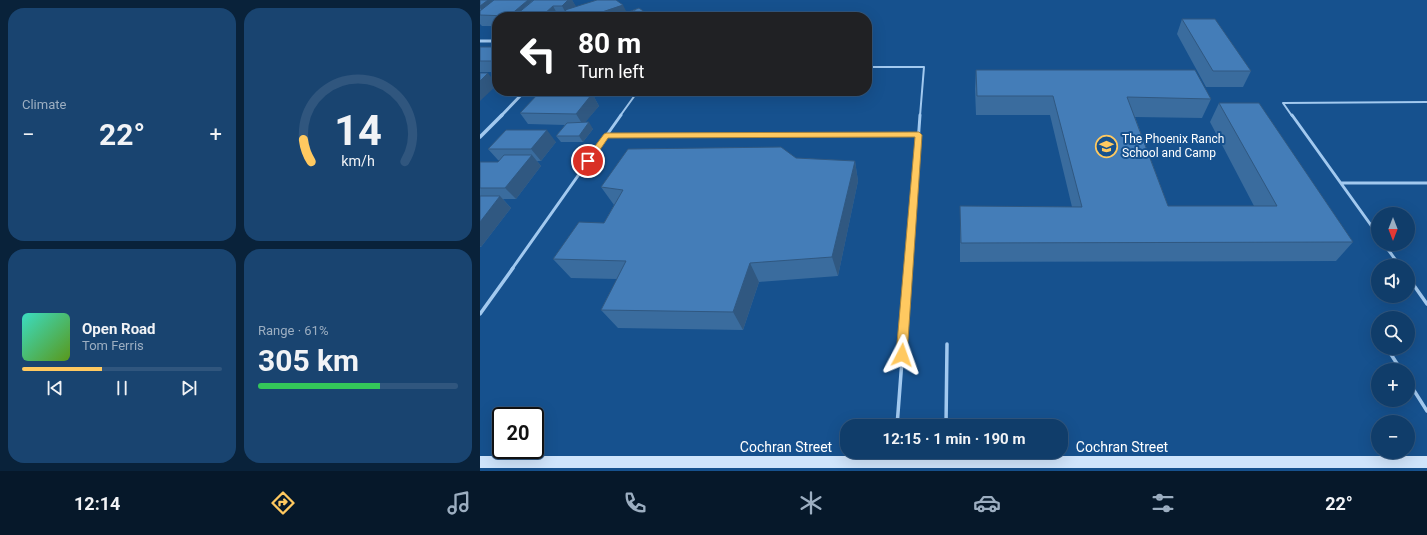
<!DOCTYPE html>
<meta charset="utf-8">
<style>
body{margin:0;font-family:Roboto,sans-serif;background:#194470;color:#f1f3f6;height:100vh;display:flex;flex-direction:column;font-size:15px;white-space:nowrap}
*{box-sizing:border-box;margin:0}
p{font-size:13px;color:#9caec1}
.icon{flex:none;width:22px;height:22px;fill:none;stroke:currentColor;stroke-width:2;stroke-linecap:round;stroke-linejoin:round}
.map{position:relative;flex:1;overflow:hidden}
.side{display:flex;flex-direction:column;gap:8px;padding:8px;background:#09223a;width:480px}
.side>*{flex:none}
.hud{position:absolute;left:12px;top:12px;width:380px;height:84px;border-radius:16px;box-shadow:0 4px 16px #0002,0 0 0 1px #30567e;background:#202124;color:#fff;overflow:hidden}
.needle{width:26px;rotate:180deg}
.controls{position:absolute;left:891px;top:207px;display:grid;gap:8px}
.controls a{display:grid;place-items:center;width:44px;height:44px;border-radius:50%;background:#103d6a;box-shadow:0 4px 16px #0002,0 0 0 1px #30567e;font-size:20px}
.speed{position:absolute;left:12px;top:407px;display:flex;gap:8px;font-size:20px;font-weight:700;text-align:center}
.speed>*{display:grid;place-content:center;width:52px;height:52px;border-radius:50%;background:#103d6a;box-shadow:0 4px 16px #0002,0 0 0 1px #30567e;line-height:1}
.speed .limit{border:2px solid #111;border-radius:6px;background:#fff;color:#111}
.pin{position:absolute;display:grid;place-items:center;width:34px;height:34px;color:#fff;margin:-17px;border:2px solid #fff;border-radius:50%;box-shadow:0 1px 4px #0007}
.me{position:absolute;width:44px;margin:-22px;rotate:4deg;stroke-linejoin:round;filter:drop-shadow(0 0 3px #0008)}
.turn{display:flex;align-items:center;gap:14px;height:84px;padding:0 20px;font-size:18px}
.turn .icon{width:52px;height:52px;stroke-width:2.5}
.turn b{display:block;font-size:28px;line-height:34px}
.big{font-size:30px;font-weight:700;line-height:1.1}
.side .card{flex:1;display:flex;flex-direction:column;justify-content:center;gap:6px;min-width:0;padding:0 14px;border-radius:16px;background:#194470}
.side .dial{align-items:center;gap:0}
.dial svg{height:104px;overflow:visible;fill:none;stroke:#30567e;stroke-width:7;stroke-linecap:round;text-anchor:middle}
.dial text{fill:#f1f3f6;stroke:none}
.song{display:flex;align-items:center;gap:12px}
.cover{width:48px;height:48px;border-radius:6px;background:linear-gradient(135deg,hsl(170 70% 55%),hsl(90 70% 35%))}
.played{height:4px;border-radius:2px;background:linear-gradient(90deg,#ffc960 40%,#30567e 40%)}
.keys{display:flex;justify-content:space-around;direction:ltr}
.heat{display:flex;justify-content:space-between;align-items:center;font-size:22px;direction:ltr}
.charge{height:6px;border-radius:3px;background:linear-gradient(90deg,#34c759 61%,#30567e 0)}
.side .tiles{flex:1;display:grid;gap:8px;grid-template-columns:repeat(2,1fr)}
.trip{position:absolute;left:360px;top:419px;width:228px;height:40px;border-radius:16px;background:#103d6a;box-shadow:0 4px 16px #0002,0 0 0 1px #30567e;font-weight:700;line-height:40px;text-align:center}
.menu{display:flex;height:64px;justify-content:space-around;align-items:center;background:#06182a;color:#9caec1}
.menu .icon{width:28px;height:28px}
.menu .current{color:#ffc960}
.menu b{font-size:18px;color:#f1f3f6}
main{display:flex;flex:1;min-height:0}
.map>svg:first-child{display:block}
.lines{fill:none;stroke-linecap:round;stroke-linejoin:round}
.lane-far2{stroke:#a2c9ef;stroke-width:2}
.lane-far1{stroke:#a2c9ef;stroke-width:3}
.lane{stroke:#a2c9ef;stroke-width:3.5}
.street-far1{stroke:#a2c9ef;stroke-width:3}
.street{stroke:#a2c9ef;stroke-width:3.5}
.secondary{fill:#cfe4fb;fill-rule:evenodd}
.wall{fill:#3a6c9e}
.shaded-wall{fill:#305881}
.building{fill:#447db8;stroke:#305881}
.route{fill:#ffc960;stroke:#a6833e}
.labels{text-anchor:middle;stroke-width:4;stroke-linejoin:round;paint-order:stroke}
.poi-label{font-size:12px;fill:#fff;stroke:#16518e;text-anchor:start}
.near-street-label{font-size:14px;fill:#fff;stroke:#16518e}
</style>
<main>
<section class="side">
<div class="tiles">
<div class="card"><p>Climate</p>
<div class="heat"><a>−</a><b class="big">22°</b><a>+</a></div>
</div>
<div class="card dial"><svg viewBox="0 0 100 80">
<path d="M14 69A42 42 0 1 1 86 69"/>
<path d="M14 69A42 42 0 0 1 8 52" stroke="#ffc960"/>
<text x="50" y="56" font-size="32" font-weight="700">14</text>
<text x="50" y="72" font-size="11">km/h</text>
</svg></div>
<div class="card">
<div class="song"><i class="cover"></i><div><b>Open Road</b><p>Tom Ferris</p></div></div>
<div class="played"></div>
<div class="keys"><svg class="icon" aria-label="previous" viewBox="0 0 24 24"><path d="M18 5L8 12l10 7zM5 5v14"/></svg><svg class="icon" aria-label="pause" viewBox="0 0 24 24"><path d="M8 5v14M16 5v14"/></svg><svg class="icon" aria-label="next" viewBox="0 0 24 24"><path d="M6 5l10 7-10 7zM19 5v14"/></svg></div>
</div>
<div class="card"><p>Range · 61%</p><b class="big">305 km</b><div class="charge"></div></div>
</div>
</section>
<div class="map">
<svg width="947" height="471" viewBox="0 0 947 471">
<rect width="100%" height="100%" fill="#16518e"/>
<g class="lines">
<path class="lane-far2" d="M387 67H444L440 116
M140 116 158 91
M812 116 803 103 947 102"/>
<path class="lane-far1" d="M812 115 898 235
M126 136 439 135
M861 183H947
M904 244 920 266
M32 269 141 115
M429 269 440 115"/>
<path class="lane" d="M928 277 947 304
M0 314 33 268
M907 348 921 370
M928 381 947 411
M417 426 429 268
M466 426 467 344
M415 452V460
M466 452V460"/>
<path class="street-far1" d="M0 41H17
M21 116 45 91"/>
<path class="street" d="M0 137 22 115"/>
<path class="secondary" d="M0 456H947V468H0Z"/>
</g>
<path class="wall" d="M0 0H12L13 1 92 0 96 7 147 12 166 13 168 17H89L88 16 79 17H17V26H2L0 24Z
M702 19 771 71 763 87H726L697 34Z
M0 47H17V72H0Z
M496 70 731 99 722 118 655 117 688 206H774L730 122 739 103 873 242 856 261 480 262V206L592 207 570 115H496L495 89Z
M74 91H116L113 95 119 106 105 122 113 129 103 142H81L76 136 85 125 48 124 40 113 76 94Z
M76 142 61 161H57L61 166 36 199H23L31 208 1 247H0V162H18L19 160H18L8 149Z
M316 158 375 161 378 181 358 276 279 282 263 330 138 328 121 310 137 279 91 278 73 259 124 223 134 205 121 187Z"/>
<path class="shaded-wall" d="M8 0H12L17 9 5 15 0 8V6Z
M48 0H53L37 14 39 17H30L29 16Z
M88 0H92L97 8 85 10 88 16V17L82 6Z
M143 5 148 15 143 14 144 17H107Z
M73 6 79 17H65L64 14Z
M166 13 168 17H151Z
M8 73 17 85 0 101V81Z
M101 91H106L110 97 111 95 109 91H116L113 95 119 106 103 125 96 114 98 94Z
M109 122 113 129 103 142 99 136Z
M67 130 76 142 61 161 51 149Z
M52 155 61 166 36 199 25 188Z
M375 161 378 181 358 276 352 257Z
M20 196 31 208 1 247 0 246V222Z
M270 263 279 282 263 330 253 312Z"/>
<path class="building" d="M0 0H8L0 6Z
M14 0H48L29 16 0 15V11Z
M54 0H88L82 6H73L64 14H37Z
M117 0H136L143 5 107 17H93L85 10Z
M159 8 166 13 160 15 155 11 144 15 143 14Z
M155 11 163 17H138Z
M702 19H735L771 71H733Z
M0 47H17V61H0Z
M496 70H715L731 99 647 97 688 206H797L739 103H779L873 242 481 243 480 206 602 207 573 96H497Z
M0 73H8L0 81Z
M82 91H101L98 94H112L96 114 40 113 58 94H79Z
M109 122 99 136H76L87 123Z
M26 130H67L51 149H8Z
M301 147 316 158 375 161 352 257 270 263 253 312 121 310 146 261 73 259 99 222 124 223 143 190 121 187 148 149Z
M24 155H52L25 188H0V162H18Z
M0 196H20L0 222Z"/>
<path class="route" d="M439 132 442 135 427 355 426 359 422 360 418 359 416 355 435 137 128 138 111 163 108 164 104 161 124 134 126 133Z"/>
<defs>
<symbol id="school-ring" viewBox="-11 -11 22 22"><circle r="9.5" fill="#16518e" stroke="#ffc960" stroke-width="1.5"/><path d="M0-5L7-2L0 1L-7-2ZM-4 1L0 2.5L4 1V4Q0 6-4 4Z" fill="#ffc960"/></symbol>
</defs>
<g fill-rule="evenodd">
<use href="#school-ring" x="614" y="134" width="25" height="25"/>
</g>
<g class="labels">
<g class="poi-label">
<text x="642" y="143">The Phoenix Ranch<tspan x="642" dy="14">School and Camp</tspan></text>
</g>
<g class="near-street-label">
<text x="306" y="452">Cochran Street</text>
<text x="642" y="452">Cochran Street</text>
</g>
</g>
</svg>
<div class="controls">
<a><svg class="needle" viewBox="-14 -14 28 28"><path d="M0-13l5 13h-10z" fill="#e53935"/><path d="M0 13l5-13h-10z" fill="#9caec1"/></svg></a>
<a><svg class="icon" aria-label="sound" viewBox="0 0 24 24"><path d="M4 9h4l5-4v14l-5-4H4zM17 9q2 3 0 6"/></svg></a>
<a><svg class="icon" aria-label="search" viewBox="0 0 24 24"><circle cx="10" cy="10" r="6"/><path d="M15 15l6 6"/></svg></a>
<a>+</a>
<a>−</a>
</div>
<div class="speed"><div class="limit">20</div></div>
<div class="pin" style="left:108px;top:161px;background:#d93025"><svg class="icon" aria-label="arrive" viewBox="0 0 24 24"><path d="M6 21V4h12l-3 4 3 4H6"/></svg></div>
<svg class="me" style="left:422px;top:355px" viewBox="-20 -20 40 40"><path d="M0-17L14 15 0 8-14 15z" fill="#ffc960" stroke="#fff" stroke-width="4"/></svg>
<div class="trip">12:15 · 1 min · 190 m</div>
<div class="hud">
<div class="turn"><svg class="icon" aria-label="left" viewBox="0 0 24 24"><path d="M17 20v-9H6M10 6l-5 5 5 5"/></svg><div><b>80 m</b>Turn left</div></div>
</div>
</div>
</main>
<nav class="menu">
<b>12:14</b>
<svg class="icon current" aria-label="directions" viewBox="0 0 24 24"><path d="M12 3l9 9-9 9-9-9zM9 14v-3h6M13 9l2 2-2 2"/></svg>
<svg class="icon" aria-label="music" viewBox="0 0 24 24"><path d="M9 18V5l10-2v13"/><circle cx="6" cy="18" r="3"/><circle cx="16" cy="16" r="3"/></svg>
<svg class="icon" aria-label="phone" viewBox="0 0 24 24"><path d="M5 4h4l2 5-3 2q2 4 5 5l2-3 5 2v4C11 20 4 13 5 4z"/></svg>
<svg class="icon" aria-label="climate" viewBox="0 0 24 24"><path d="M12 3v18M4 7l16 10M4 17L20 7"/></svg>
<svg class="icon" aria-label="car" viewBox="0 0 24 24"><path d="M5 17H2v-5l4-1 3-4h7l3 4 3 1v5h-3M9 17h6M6 11h13"/><circle cx="7" cy="17" r="2"/><circle cx="17" cy="17" r="2"/></svg>
<svg class="icon" aria-label="filters" viewBox="0 0 24 24"><path d="M4 7h16M4 17h16"/><circle cx="9" cy="7" r="2"/><circle cx="15" cy="17" r="2"/></svg>
<b>22°</b>
</nav>
